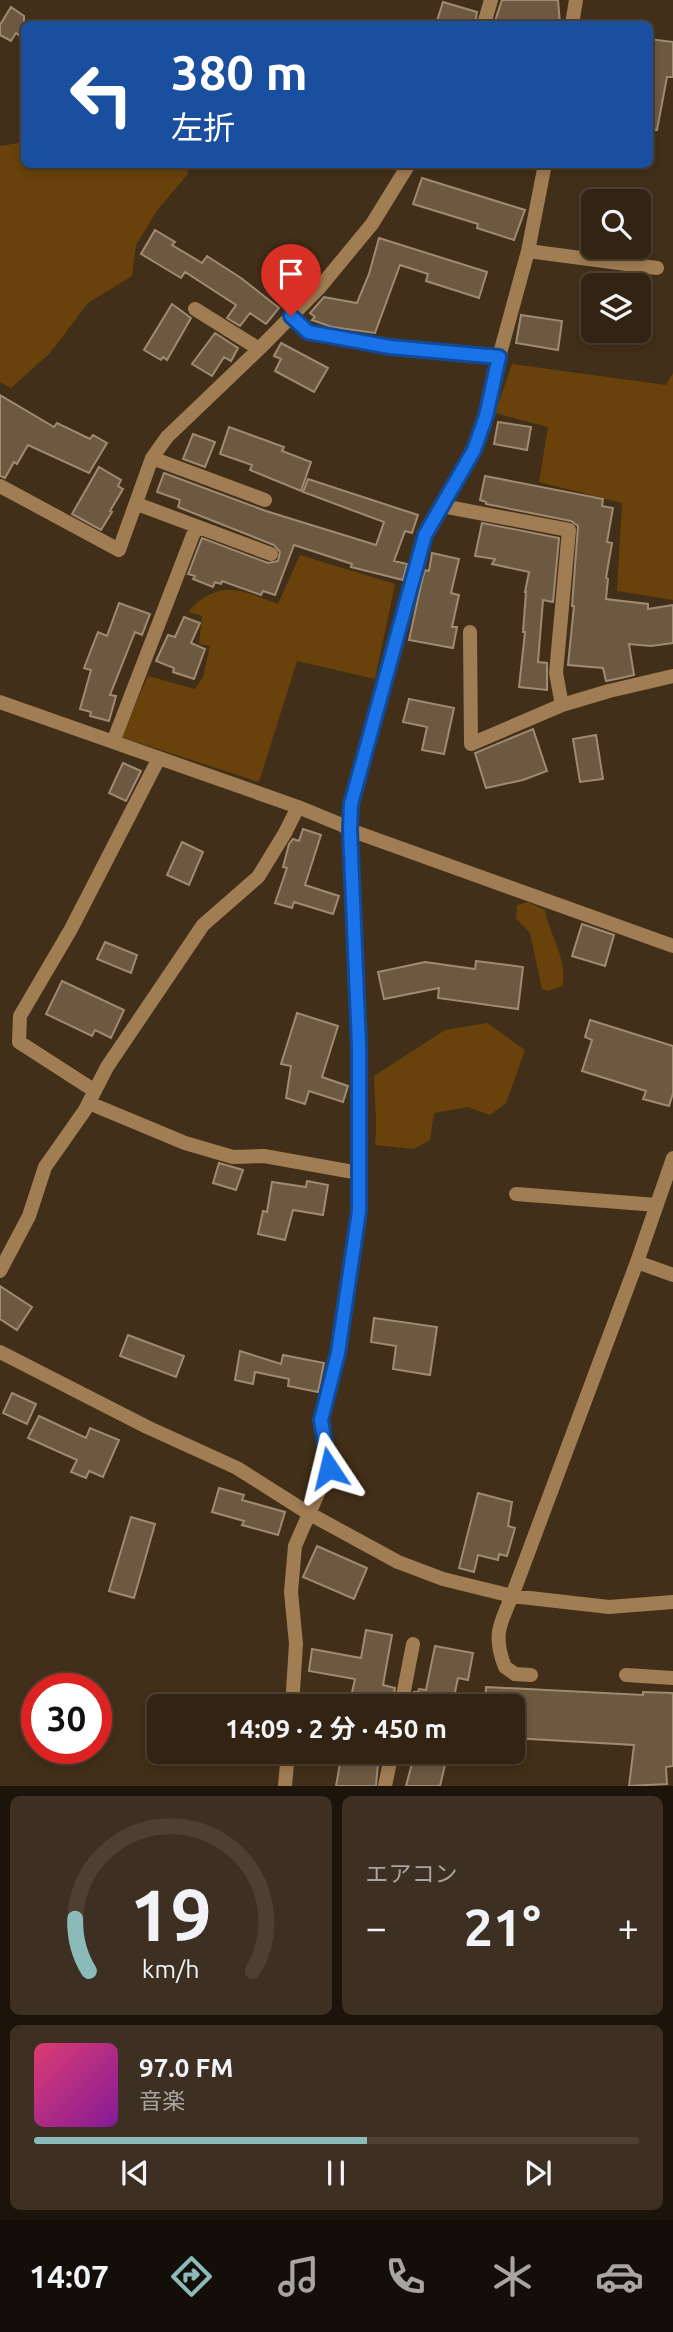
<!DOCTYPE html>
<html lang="ja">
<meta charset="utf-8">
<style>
body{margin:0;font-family:Ubuntu,"Noto Sans JP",sans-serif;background:#3d2f21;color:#f1f3f6;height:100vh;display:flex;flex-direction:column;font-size:26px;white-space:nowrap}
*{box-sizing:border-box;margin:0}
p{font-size:23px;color:#a8a4a0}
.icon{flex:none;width:38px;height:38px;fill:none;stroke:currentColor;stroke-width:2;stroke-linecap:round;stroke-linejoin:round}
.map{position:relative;height:1786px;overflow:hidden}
.panel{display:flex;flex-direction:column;gap:10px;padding:10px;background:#1c130a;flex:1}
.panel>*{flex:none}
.hud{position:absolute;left:21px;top:21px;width:632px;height:147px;border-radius:10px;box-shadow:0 4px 10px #0003,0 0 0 2px #4d4033;background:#1a4fa0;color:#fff;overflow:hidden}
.tools{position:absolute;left:581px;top:189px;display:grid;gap:14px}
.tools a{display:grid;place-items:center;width:70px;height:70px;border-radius:10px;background:#322313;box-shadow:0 4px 10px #0003,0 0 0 2px #4d4033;font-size:35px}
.speed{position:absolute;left:21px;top:1673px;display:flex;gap:14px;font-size:35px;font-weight:700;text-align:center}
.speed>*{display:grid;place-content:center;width:91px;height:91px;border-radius:50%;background:#322313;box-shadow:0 4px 10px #0003,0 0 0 2px #4d4033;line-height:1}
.speed .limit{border:10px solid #d22;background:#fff;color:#111}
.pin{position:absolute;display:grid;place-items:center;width:60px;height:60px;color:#fff;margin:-72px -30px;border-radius:50% 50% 50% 0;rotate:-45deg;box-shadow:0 0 7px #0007}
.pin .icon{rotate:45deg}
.me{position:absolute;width:77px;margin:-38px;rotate:350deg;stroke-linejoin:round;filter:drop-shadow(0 0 5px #0008)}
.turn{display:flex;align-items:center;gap:24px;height:147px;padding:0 35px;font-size:32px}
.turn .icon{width:91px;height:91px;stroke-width:2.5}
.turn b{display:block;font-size:49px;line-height:60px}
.big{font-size:52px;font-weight:700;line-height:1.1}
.panel .card{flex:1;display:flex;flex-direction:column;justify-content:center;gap:10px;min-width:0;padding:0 24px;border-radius:10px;background:#3d2f21}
.panel .dial{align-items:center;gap:0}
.dial svg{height:182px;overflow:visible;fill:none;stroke:#4d4033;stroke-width:7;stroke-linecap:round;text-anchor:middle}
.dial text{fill:#f1f3f6;stroke:none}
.song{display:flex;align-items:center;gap:21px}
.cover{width:84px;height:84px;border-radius:10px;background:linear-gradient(135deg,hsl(340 70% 55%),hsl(290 70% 35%))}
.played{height:7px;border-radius:4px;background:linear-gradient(90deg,#8bbbb9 55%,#4d4033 55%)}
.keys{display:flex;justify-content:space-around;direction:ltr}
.heat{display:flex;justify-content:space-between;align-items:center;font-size:38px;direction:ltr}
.panel .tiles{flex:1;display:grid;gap:10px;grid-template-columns:1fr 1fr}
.card:last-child{grid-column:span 2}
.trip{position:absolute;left:147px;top:1694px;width:378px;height:70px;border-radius:10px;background:#322313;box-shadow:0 4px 10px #0003,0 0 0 2px #4d4033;font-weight:700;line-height:70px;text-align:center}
.dock{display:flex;height:112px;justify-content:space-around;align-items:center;background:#140e08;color:#a8a4a0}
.dock .icon{width:49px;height:49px}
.dock .current{color:#8bbbb9}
.dock b{font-size:32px;color:#f1f3f6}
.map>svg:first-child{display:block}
.green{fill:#68420a}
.building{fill:#6d5841;stroke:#a08a71;stroke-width:2}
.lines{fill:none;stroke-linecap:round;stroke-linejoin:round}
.minor{stroke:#a17d53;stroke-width:14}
.route-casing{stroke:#114b97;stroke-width:18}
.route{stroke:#1a73e8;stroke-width:12}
</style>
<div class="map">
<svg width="673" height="1786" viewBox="0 0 673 1786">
<rect width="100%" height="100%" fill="#422f19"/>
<path class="green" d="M24 142V164L187 165 188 174 158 209 136 245 132 276 88 303 50 353 11 388 0 382V146Z
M512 364 666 385 673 373V600L617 591 622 503 539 482 548 427 495 413Z
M300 555 395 584 375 679 297 661 259 782 121 737 148 676 195 689 203 677 210 646 199 644 202 616 189 612C193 605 198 602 205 597 231 581 251 595 278 604Z
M528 902 545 910C549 935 569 961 562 986L548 991 542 989 530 933 516 918 517 905Z
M487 1023 525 1050 506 1103 490 1115 468 1107 434 1113 430 1140 414 1149 375 1145C378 1122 374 1099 374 1076L445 1030Z"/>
<path class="building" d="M502 0H558L560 24H494Z
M443 2 477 12 475 24H436Z
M11 7 24 16V39L16 33 11 41 0 35V25Z
M649 39 673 42V77H667L657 130H649Z
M422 178 525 210 514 240 477 228 478 224 413 204Z
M155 230 175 242 172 245 202 263 207 256 241 278 279 308 266 324 250 313 240 326 227 318 236 305 185 272 181 278 141 254Z
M379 238 487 272 479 298 426 281 428 274 400 265 375 333 332 327 312 320 315 317 310 313 324 297 357 303 369 274Z
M172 304 191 318 167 360 163 357 161 360 144 350Z
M521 315 562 321 558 350 516 343Z
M215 333 238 348 231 361 224 357 212 376 192 364Z
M281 343 328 368 314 392 275 371 281 359 274 356Z
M0 395 54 427 57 423 90 439 93 435 107 443 89 473 28 445 17 464 14 462 5 478 0 476Z
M498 422 531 427 527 450 494 444Z
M229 427 284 447 282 451 311 462 301 491 250 470 252 465 220 454Z
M193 434 215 442 205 467 183 459Z
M99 467 121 480 118 486 123 489 110 511 112 512 101 530 72 514Z
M164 473 266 511 376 545 384 522 303 492 308 479 418 515 412 533 405 531 394 561 407 564 403 580 351 567 352 564 294 545 275 595 263 591 261 595 222 581 221 584 215 582 213 587 193 579 195 576 188 574 202 538 268 563 278 561 280 552 274 545 178 507 180 500 157 492Z
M485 476 603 499 602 506 613 508 607 542 612 543 606 578 608 579 606 599 648 604V609L673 605V643L651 646 629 644 634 675 621 678 606 681 603 668 568 665 574 606H572L578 526 571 521 486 504V502L480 500Z
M482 523 559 538 553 602 543 600 538 662 547 663V690L519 687 525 632H523L526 592H525L529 572 492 564 495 559 475 556Z
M432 553 459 559 451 593 459 595 452 627H457L453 648 409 640 421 585 425 570 429 571Z
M119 603 150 614 142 635 135 632 110 695 116 696 109 721 90 716 91 712 80 709 91 670 84 668 98 632 107 636Z
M184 617 200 623 191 643 205 649 194 679 173 672 174 668 156 661 168 635 175 637Z
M409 699 454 708 444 754 422 750 427 727 403 722Z
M533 729 547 771 523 780 486 788 475 753Z
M596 735 603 779 580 782 573 739Z
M123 763 141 771 126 801 109 793Z
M303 829 321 835 305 885 339 896 333 914 294 902 292 908 275 903 287 868 283 867 289 844 293 839 299 841Z
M182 842 203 852 189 885 167 875Z
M582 924 614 935 605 966 572 956Z
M105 942 137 955 131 973 97 959Z
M476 961 523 967 518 1009 438 998 439 988 384 999 378 972 425 962 475 969Z
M62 981 124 1010 111 1038 95 1030 92 1036 46 1014Z
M297 1013 338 1026 322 1077 348 1086 343 1102 309 1091 305 1104 286 1098 291 1066 281 1064Z
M590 1020 673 1046V1093L669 1106 643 1099 646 1091 582 1071 592 1040 585 1037Z
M219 1163 243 1170 236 1190 213 1183Z
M307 1181 328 1185 323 1215 293 1210 285 1240 258 1234 263 1211 267 1212 272 1182 306 1187Z
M0 1286 32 1307 17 1330 0 1319Z
M374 1318 437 1327 430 1375 393 1369 396 1346 371 1342Z
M128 1335 184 1356 176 1377 120 1356Z
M240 1351 281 1364 283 1355 324 1363 318 1392 288 1386 289 1379 255 1372 253 1384 235 1380Z
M12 1393 36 1404 27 1424 3 1413Z
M39 1416 86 1438 90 1428 119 1440 103 1477 89 1471 86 1478 71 1472 77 1460 28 1438Z
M219 1488 244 1495 242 1500 285 1512 278 1535 242 1525 244 1521 212 1512Z
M478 1493 512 1502 508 1526 515 1528 507 1556 499 1554 498 1560 478 1555 474 1572 459 1568Z
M131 1517 155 1524 134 1598 109 1591Z
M317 1546 367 1568 354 1599 303 1577Z
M366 1630 392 1635 383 1685 395 1688 392 1705 351 1697 355 1679 309 1671 312 1649 361 1658Z
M435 1646 473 1653 468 1680 458 1678 454 1697 468 1700 467 1706H411L414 1692H418L419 1689 426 1690Z
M486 1687 643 1695V1692L673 1693V1766L666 1767 667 1784 629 1786 634 1745 513 1738V1706H485Z
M342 1752H379L376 1786H336Z
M415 1752H448L440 1786H406Z"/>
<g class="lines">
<path class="minor" d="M484 24 491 0
M572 24 576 0
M528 251 657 268
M195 309 259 349
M291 316 308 332 390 347 499 357
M152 458 265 500
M0 486 119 550 152 458 167 437 260 348 320 287 372 224 409 164
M137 504 271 554
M442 506 569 530 556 673 562 705
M470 632 471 744 562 705 609 691 673 676
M0 702 298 807 342 825 350 830 673 946
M113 742 196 527
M95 1091 19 1042 20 1016 71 929 159 758
M89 1103 185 1143 233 1157 264 1156 359 1173
M516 1194 657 1205
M637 1262 673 1275
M0 1271 29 1216 45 1167 85 1110 107 1067 203 925 258 877 285 833 298 807
M0 1352 147 1427 237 1468 308 1513 398 1562 443 1579 512 1596 609 1607 673 1602
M531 1675 515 1674 505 1667C493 1637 499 1625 512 1596L637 1262 673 1158
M626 1675 673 1678
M292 1706 296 1644 291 1592 295 1546 329 1468 321 1420 338 1353 359 1211 360 1046 350 830 351 804 425 535 474 450 486 416 499 357 528 251 545 164
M401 1706 413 1644
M285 1786 288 1752
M385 1786 392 1752"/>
</g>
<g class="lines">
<defs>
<path id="route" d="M291 316 308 332 390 347 499 357 486 416 474 450 425 535 351 804 350 830 359 1046V1211L338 1353 321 1420 329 1468"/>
</defs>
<use href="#route" class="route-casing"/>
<use href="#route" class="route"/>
</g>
</svg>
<div class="tools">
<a><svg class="icon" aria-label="search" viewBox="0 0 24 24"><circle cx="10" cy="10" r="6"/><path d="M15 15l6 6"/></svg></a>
<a><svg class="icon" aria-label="layers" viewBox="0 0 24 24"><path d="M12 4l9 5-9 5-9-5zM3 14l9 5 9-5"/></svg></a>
</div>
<div class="speed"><div class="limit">30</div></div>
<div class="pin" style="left:291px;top:316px;background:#d93025"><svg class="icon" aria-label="arrive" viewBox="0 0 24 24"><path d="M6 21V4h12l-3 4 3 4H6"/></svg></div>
<svg class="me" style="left:329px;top:1468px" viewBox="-20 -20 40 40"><path d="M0-17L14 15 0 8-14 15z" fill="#1a73e8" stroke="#fff" stroke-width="4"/></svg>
<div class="trip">14:09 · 2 分 · 450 m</div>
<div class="hud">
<div class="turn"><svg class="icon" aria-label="left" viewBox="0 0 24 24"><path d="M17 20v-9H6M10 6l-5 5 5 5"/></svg><div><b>380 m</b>左折</div></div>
</div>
</div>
<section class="panel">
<div class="tiles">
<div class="card dial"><svg viewBox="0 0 100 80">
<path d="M14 69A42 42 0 1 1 86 69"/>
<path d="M14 69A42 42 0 0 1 8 46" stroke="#8bbbb9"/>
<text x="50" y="56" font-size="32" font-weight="700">19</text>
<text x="50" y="72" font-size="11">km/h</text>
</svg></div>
<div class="card"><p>エアコン</p>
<div class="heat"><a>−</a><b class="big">21°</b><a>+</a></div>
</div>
<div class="card">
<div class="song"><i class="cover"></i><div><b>97.0 FM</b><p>音楽</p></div></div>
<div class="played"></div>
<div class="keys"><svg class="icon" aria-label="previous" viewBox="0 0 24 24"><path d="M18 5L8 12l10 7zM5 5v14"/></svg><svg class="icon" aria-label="pause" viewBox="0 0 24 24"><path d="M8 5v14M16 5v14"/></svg><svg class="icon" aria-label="next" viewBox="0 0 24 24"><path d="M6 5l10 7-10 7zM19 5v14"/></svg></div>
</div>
</div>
</section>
<nav class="dock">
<b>14:07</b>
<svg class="icon current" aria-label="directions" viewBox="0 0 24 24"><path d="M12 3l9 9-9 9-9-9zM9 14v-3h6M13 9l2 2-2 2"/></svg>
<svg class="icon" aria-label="music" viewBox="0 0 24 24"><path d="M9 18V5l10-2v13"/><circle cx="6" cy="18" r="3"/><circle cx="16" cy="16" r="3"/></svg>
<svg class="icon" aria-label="phone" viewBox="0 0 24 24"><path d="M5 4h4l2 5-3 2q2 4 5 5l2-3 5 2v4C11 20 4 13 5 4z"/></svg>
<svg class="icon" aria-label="climate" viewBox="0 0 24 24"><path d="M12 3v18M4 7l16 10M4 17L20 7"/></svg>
<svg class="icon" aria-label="car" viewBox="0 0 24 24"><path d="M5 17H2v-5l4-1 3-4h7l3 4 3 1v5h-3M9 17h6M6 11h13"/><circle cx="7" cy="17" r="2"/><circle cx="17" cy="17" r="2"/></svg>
</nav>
